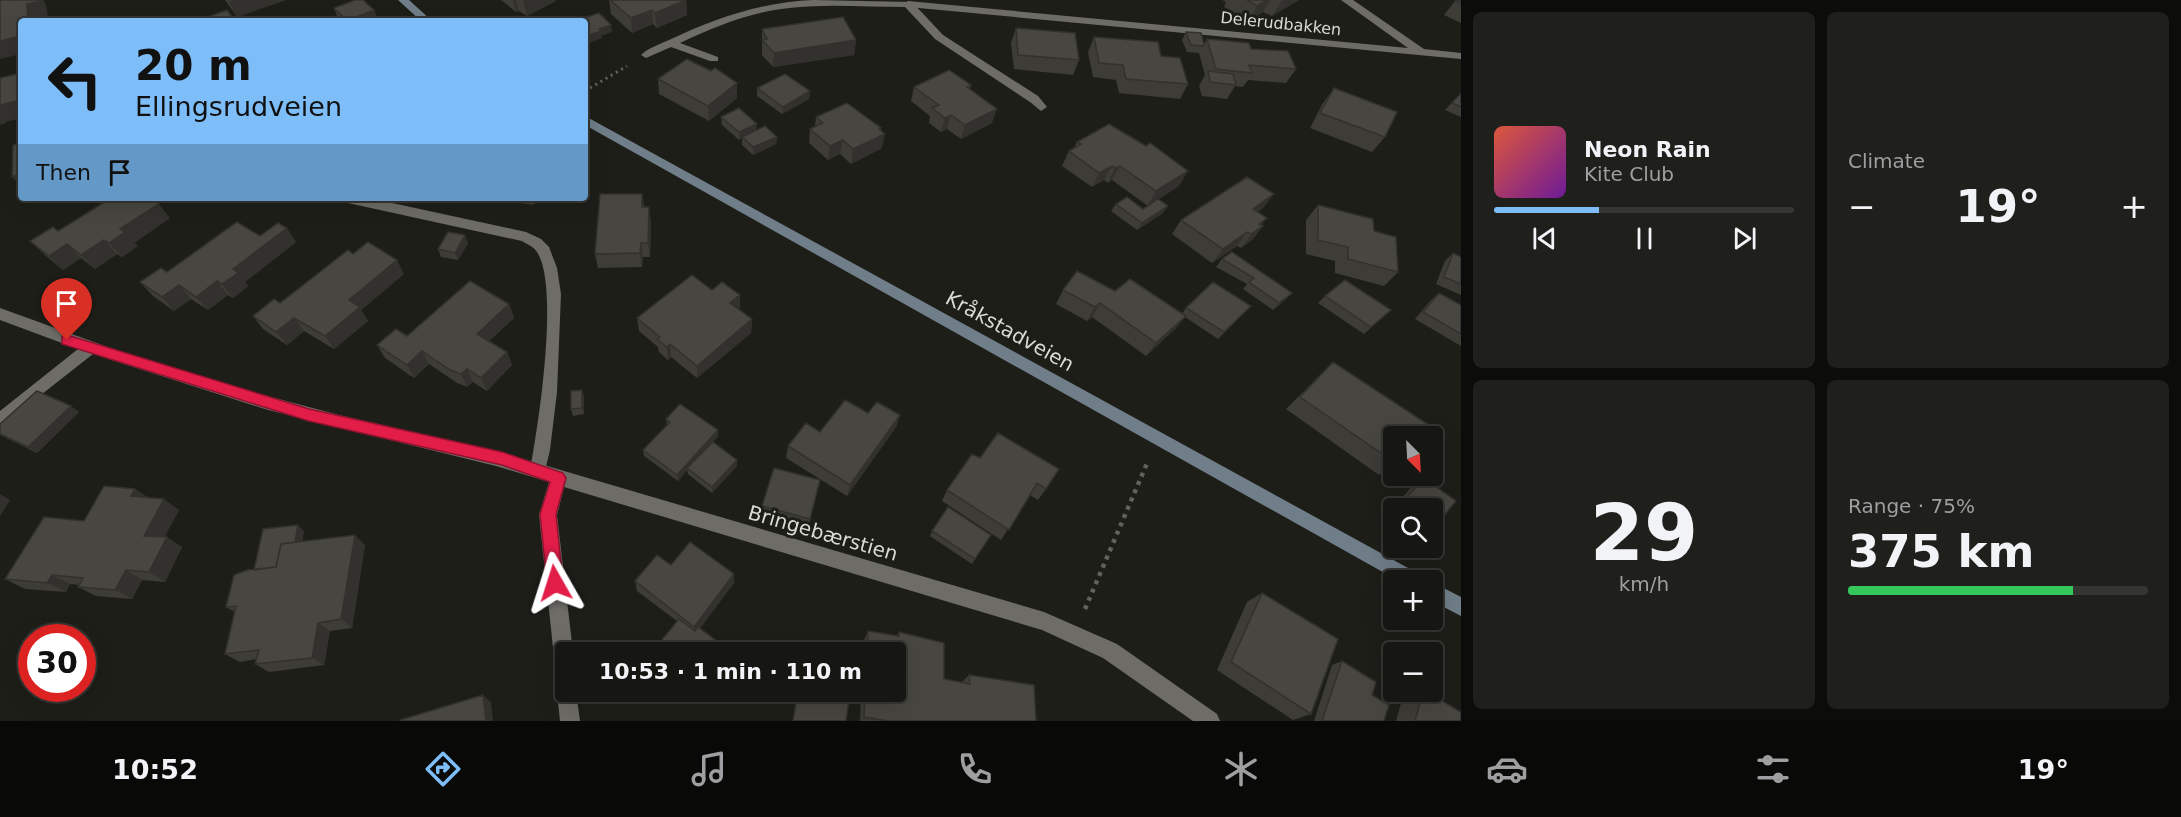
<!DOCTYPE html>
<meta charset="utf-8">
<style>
body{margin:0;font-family:"DejaVu Sans",sans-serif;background:#1f1f1c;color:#f1f3f6;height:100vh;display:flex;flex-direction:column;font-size:22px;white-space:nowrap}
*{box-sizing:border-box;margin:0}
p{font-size:20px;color:#9e9fa0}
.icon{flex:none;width:33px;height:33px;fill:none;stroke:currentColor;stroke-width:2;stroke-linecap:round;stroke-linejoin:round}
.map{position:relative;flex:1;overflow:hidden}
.side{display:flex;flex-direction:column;gap:12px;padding:12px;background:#0c0c0a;width:720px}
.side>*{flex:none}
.hud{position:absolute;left:18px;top:18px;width:570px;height:183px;border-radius:6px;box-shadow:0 6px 24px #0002,0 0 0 2px #353533;background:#7dbef9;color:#111;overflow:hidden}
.needle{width:39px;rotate:156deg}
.buttons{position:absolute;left:1383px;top:426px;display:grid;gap:12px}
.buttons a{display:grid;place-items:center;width:60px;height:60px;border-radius:6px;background:#161613;box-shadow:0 6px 24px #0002,0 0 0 2px #353533;font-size:30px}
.speed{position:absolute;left:18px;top:624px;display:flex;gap:12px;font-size:30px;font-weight:700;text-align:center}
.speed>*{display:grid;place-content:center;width:78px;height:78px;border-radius:50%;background:#161613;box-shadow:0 6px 24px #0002,0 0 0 2px #353533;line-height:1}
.speed .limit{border:9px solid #d22;background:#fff;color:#111}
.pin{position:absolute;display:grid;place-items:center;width:51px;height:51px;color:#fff;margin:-62px -26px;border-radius:50% 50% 50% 0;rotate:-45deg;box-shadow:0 0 6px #0007}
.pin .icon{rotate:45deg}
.me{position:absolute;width:66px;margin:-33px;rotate:354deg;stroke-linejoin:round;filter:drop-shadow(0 0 4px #0008)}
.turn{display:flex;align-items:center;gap:21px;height:126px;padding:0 18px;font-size:27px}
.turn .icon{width:78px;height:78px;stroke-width:2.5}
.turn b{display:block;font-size:42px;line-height:51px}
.then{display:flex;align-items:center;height:57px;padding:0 18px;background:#0003;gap:12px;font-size:22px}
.big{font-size:45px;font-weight:700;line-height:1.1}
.side .card{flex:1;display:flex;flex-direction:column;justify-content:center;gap:9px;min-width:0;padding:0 21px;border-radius:9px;background:#1f1f1c}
.side .dial{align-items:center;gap:0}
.dial b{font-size:78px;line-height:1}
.song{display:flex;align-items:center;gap:18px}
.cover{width:72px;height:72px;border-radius:9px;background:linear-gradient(135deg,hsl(10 70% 55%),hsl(280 70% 35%))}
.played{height:6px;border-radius:3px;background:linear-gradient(90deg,#7dbef9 35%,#353533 35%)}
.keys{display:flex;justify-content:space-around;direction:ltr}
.heat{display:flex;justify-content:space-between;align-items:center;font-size:33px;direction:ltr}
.charge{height:9px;border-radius:4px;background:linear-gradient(90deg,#34c759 75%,#353533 0)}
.side .tiles{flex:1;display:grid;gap:12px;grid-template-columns:repeat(2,1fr)}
.trip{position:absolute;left:555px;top:642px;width:351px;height:60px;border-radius:6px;background:#161613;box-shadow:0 6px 24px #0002,0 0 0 2px #353533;font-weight:700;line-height:60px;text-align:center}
.tab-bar{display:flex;height:96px;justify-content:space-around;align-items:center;background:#090908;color:#9e9fa0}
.tab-bar .icon{width:42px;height:42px}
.tab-bar .on{color:#7dbef9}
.tab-bar b{font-size:27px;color:#f1f3f6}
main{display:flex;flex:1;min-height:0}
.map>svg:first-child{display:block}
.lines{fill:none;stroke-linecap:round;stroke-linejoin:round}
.path-far1{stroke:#61615d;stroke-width:3;stroke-dasharray:2 4;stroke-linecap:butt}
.path{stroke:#61615d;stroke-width:4.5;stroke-dasharray:4 5;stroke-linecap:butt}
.service{fill:#6e6c67;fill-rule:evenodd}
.minor{fill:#6e6c67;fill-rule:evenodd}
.secondary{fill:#707e89;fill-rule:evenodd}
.wall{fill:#3d3c37}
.shaded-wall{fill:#32312d}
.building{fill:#474640;stroke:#32312d;stroke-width:1.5}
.route{fill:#e11d48;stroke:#92132f;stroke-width:1.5}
.labels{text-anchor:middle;stroke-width:6;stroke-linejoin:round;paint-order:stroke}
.far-street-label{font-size:16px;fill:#dadad6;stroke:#1e1e19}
.street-label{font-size:20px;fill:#dadad6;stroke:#1e1e19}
</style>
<main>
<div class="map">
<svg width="1461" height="721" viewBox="0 0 1461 721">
<rect width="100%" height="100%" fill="#1e1e19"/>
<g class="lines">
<path class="path-far1" d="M585 91 627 66"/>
<path class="path" d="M1085 609 1148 461"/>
<path class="service" d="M813 0 912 2 943 35 1038 96 1047 107 1041 111 1030 102 935 39 905 7C864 7 822 3 781 9 746 14 712 28 680 43L718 57V61H710L671 47 646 58 641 55C648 48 660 44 669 40 715 18 762 2 813 0Z
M342 198H369L526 232 541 239 549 247 557 268 561 294 557 392 550 450 544 475 538 477 532 475 530 470C538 427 560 287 537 252 534 247 527 244 522 241L348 203Z"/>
<path class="minor" d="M1341 0H1353L1424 49 1461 53V59L908 7 903 4 908 1 1408 48Z
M0 308 116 350 229 386 339 415 496 451 1044 612 1117 644 1217 714 1220 721H1193L1103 658 1042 630 564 487 557 515 573 652H566V692H576L580 721H560L557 692 563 684 556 676 539 515 549 482 496 466 268 410 93 354 0 427V411L78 349 0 320Z"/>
<path class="secondary" d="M398 0H409L432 21H421Z
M585 116 1419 574 1422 580H1397L585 125Z
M1432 582 1461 597V616L1432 601Z"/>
</g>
<path class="wall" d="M225 0H286L237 17Z
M501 0H555L556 1 527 16 519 11 516 12Z
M609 0H686L687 15 657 28 653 24 632 33 611 14Z
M1222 0H1299L1272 16 1263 12 1249 20 1224 7 1226 2Z
M1461 0V23L1444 15 1455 1Z
M334 8 374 10 377 18 369 21H342L337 16Z
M1016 28 1079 60 1073 75 1014 69 1011 43Z
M762 29 856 40 854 55 773 67 762 55Z
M1186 32 1204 44 1207 39 1251 49 1296 69 1286 83 1248 80 1243 87 1235 86 1227 99 1202 96 1199 86 1205 75 1199 53 1187 52 1182 40Z
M1094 37 1161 56 1188 84 1180 99 1119 93 1116 80 1093 77 1088 52Z
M658 79 737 83V98L709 121 659 94Z
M971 85 970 90 992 123 961 139 947 129 941 132 929 123 930 116 911 101 914 87Z
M757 88 810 91 809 99 782 114 757 96Z
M1334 88 1385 137 1372 152 1310 128 1323 103Z
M1461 93V117L1445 110Z
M721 117 757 124 756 130 777 137 776 144 753 155 742 145V138L739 140 722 125Z
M816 117 880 130 882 148 851 164 840 154 828 160 809 143 810 129 815 126Z
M1077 142 1179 186 1158 199 1163 213 1137 230 1111 211 1116 204 1143 209 1148 206 1112 180 1108 183 1104 180 1092 187 1062 166 1069 151 1074 148Z
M642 194 644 207 651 222 650 257H643L642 267 598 268 595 254Z
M486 198H537L534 205Z
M1318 205 1374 231 1398 272 1384 286 1335 273V261L1306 254V220Z
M1263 208 1258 212 1267 218 1261 225 1263 226 1252 240 1241 248 1237 246 1212 263 1172 234 1181 220Z
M170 218 134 243 138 246 122 257 117 254 95 269 81 258 63 270 45 255 30 241 58 231Z
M260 236 296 242 245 282 248 286 233 298 228 295 208 310 191 299 174 311 153 296 140 282Z
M468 243 458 260 441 257 438 249Z
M1453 253 1461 257V295L1436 284 1445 261Z
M353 254 404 274 361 310 368 321 334 349 304 331 287 345 263 329 253 316 280 303Z
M1222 259 1292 293 1285 300 1273 310 1243 289 1247 284 1216 267Z
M712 290 740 295V309L739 310 752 319 751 333 697 378 671 357 668 360 659 352 658 347 639 331 637 318Z
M1063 290 1115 291 1182 314 1186 308 1244 313 1218 339 1185 317 1175 329 1146 356 1092 317 1087 321 1056 304Z
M1439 293 1461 305V346L1415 319 1431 300Z
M1325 296 1391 310 1364 334 1318 303Z
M509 304 514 318 489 341 507 352 512 365 487 391 473 382 467 387 457 383 429 364 414 378 385 358 377 345Z
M1333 362 1432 436H1394V465L1379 475 1286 409Z
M584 396V414L573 416 571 409Z
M79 412 37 453 0 435V424Z
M868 413 900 415 896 427 847 496 786 458 788 446 820 432Z
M666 419 718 436 713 442 737 466 712 493 688 474 687 470 678 481 644 456 643 450 667 425Z
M998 433 1046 489 1038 500 1030 495 1001 540 942 501 947 490 980 458Z
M1424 478 1432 508H1394V515L1390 512 1414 484Z
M820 480 809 525 761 511 762 506Z
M135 489 147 497 179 510 164 537 182 547 165 582 142 580 132 599 96 596 78 587 79 585 70 584 66 592 25 589 5 579 84 521Z
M304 531 302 541 365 545 352 628 330 631 324 665 269 672 255 664 256 659 240 662 225 654 235 612 226 607 254 570Z
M932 531 975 559 972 564 930 536Z
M671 565 734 583 700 628 729 650V652H652L677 621 637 591 635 581Z
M1262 593 1311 714 1293 720 1217 670 1247 602Z
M868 631 897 636 899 632 944 679 962 682 969 675 1036 721H860L861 692H896V652H863L864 640Z
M1342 661 1372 695 1384 721H1314L1332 665Z
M1417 692H1427L1461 721H1396L1403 696Z"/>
<path class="shaded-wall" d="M36 0H43L46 4 48 17 38 19 39 21H28L27 4Z
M234 0H286L237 17 229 2Z
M513 0H516L519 11 516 12Z
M525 0H555L556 1 527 16 523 1Z
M686 0 687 15 657 28 655 13Z
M1267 0H1270L1263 12 1249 20 1257 6Z
M1283 0H1299L1272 16 1281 2Z
M374 10 377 18 369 21H347Z
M652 10 653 24 632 33 631 18Z
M611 25 612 32 601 36 602 38 585 45V37L599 29Z
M21 36V54L0 59V41Z
M856 40 854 55 773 67 774 53Z
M737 83V98L709 121 708 106Z
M810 91 809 99 782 114 783 107Z
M0 98 21 100V118L6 122V123L0 125Z
M997 109 992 123 961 139 965 125Z
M951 115 947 129 941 132 945 118Z
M757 124 756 131 739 140V132Z
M881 128 879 136 885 134 882 148 851 164 853 149Z
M777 137 776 144 753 155V147Z
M843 140 840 154 828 160 830 146Z
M1112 166 1104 180 1092 187 1099 173Z
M1120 166 1112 180 1108 183 1115 168Z
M1188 171 1179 186 1148 206 1156 191Z
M21 174V186L12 177Z
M1274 194 1263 208 1243 223 1253 209Z
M532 198H537L534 205Z
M159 204 170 218 134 243 138 246 122 257 109 243 120 229Z
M1168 206 1163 213 1137 230 1142 223Z
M649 207 651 222 650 257 648 243Z
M1267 218 1258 229 1263 226 1252 240 1241 248 1259 224Z
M287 228 296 242 245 282 248 286 233 298 222 284 233 269Z
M1247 232 1237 246 1212 263 1223 249Z
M465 235 468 243 458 260 455 253Z
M104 240 117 254 95 269 81 255Z
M641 243 643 257 642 267 640 253Z
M67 244 81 258 63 270 49 256Z
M397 260 404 274 361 310 368 321 334 349 325 336 349 300Z
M217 281 228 295 208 310 196 297Z
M179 285 191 299 174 311 162 297Z
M1292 293 1285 300 1273 310 1279 303Z
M740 295V309L730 316V303Z
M1100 303 1092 317 1087 321 1095 307Z
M509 304 514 318 483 347 477 334Z
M1251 306 1218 339 1224 332Z
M1186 316 1175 329 1146 356 1156 343Z
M294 318 304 331 287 345 276 332Z
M752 319 751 333 697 378V366Z
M670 344 671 357 668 360 667 347Z
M422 351 429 364 414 378 407 365Z
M507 352 512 365 487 391 481 378Z
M467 369 473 382 467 387 461 374Z
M582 390 584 396V414L582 408Z
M71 406 79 412 37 453 28 447Z
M900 415 896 427 847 496 850 485Z
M718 430V436L688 469 687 468V470L678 481 677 475Z
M737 460V466L712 493V487Z
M135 489 150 500 131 496Z
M0 494 10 500 0 516Z
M164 499 179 510 160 546 144 536Z
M298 525 304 531 300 552 294 547Z
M355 535 365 545 352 628 341 619Z
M167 537 182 547 165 582 149 572Z
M126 570 142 580 132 599 115 590Z
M734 574V583L695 635 694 627Z
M52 575 70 584 66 592 47 583Z
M318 623 330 631 324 665 312 658Z
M483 695 491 702 493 721H486Z"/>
<path class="building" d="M0 0H36L37 2 27 4 28 21H21V36L0 41Z
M355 0H363L374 10 347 21 334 8Z
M610 0H686L655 13 652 10 631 18Z
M1247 0H1267L1257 6Z
M1456 0H1461V3L1455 1Z
M227 10 235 21H197Z
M599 13 611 25 599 29 601 31 585 37V21H574Z
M843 17 856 40 774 53 762 40 767 39 762 29Z
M1016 28 1075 33 1079 60 1018 55Z
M1186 32 1201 33 1204 44 1203 46 1191 45Z
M1094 37 1158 42 1161 56 1180 58 1188 84 1126 79 1123 65 1099 63Z
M1207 39 1249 43 1251 49 1288 51 1296 69 1249 65 1252 73 1216 69Z
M687 59 711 71 715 68 737 83 708 106 658 79Z
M949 70 971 85 967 87 997 109 965 125 951 115 945 118 932 108 939 105 914 87Z
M1208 71 1233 74 1236 85 1210 82Z
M21 73V100L0 105V78Z
M785 74 810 91 783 107 757 88Z
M1334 88 1397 112 1385 137 1320 113Z
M1461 93V107L1452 103Z
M847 103 881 128 879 129 885 134 853 149 843 140 830 146 810 129 823 123 816 117Z
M739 108 757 124 739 132 721 117Z
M1109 124 1146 146 1150 143 1188 171 1156 191 1120 166 1115 168 1112 166 1099 173 1069 151 1081 144 1077 142Z
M765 126 777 137 753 147 742 137Z
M21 143V174L12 177 13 145Z
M1247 177 1274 194 1253 209 1267 218 1259 224 1263 226 1251 234 1247 232 1223 249 1181 220Z
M600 194H642V207H649L648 243H641L640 253 595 254Z
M1127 197 1143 209 1158 199 1168 206 1142 223 1116 204Z
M111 198H150L159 204 120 229 125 232 109 243 104 240 81 255 67 244 49 256 30 241 53 227 58 231Z
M1318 205 1373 219 1374 231 1396 237 1398 272 1348 259V247L1318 240Z
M237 222 260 236 278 223 287 228 233 269 238 273 222 284 217 281 196 297 179 285 162 297 140 282 161 268 167 272Z
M448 232 465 235 455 253 438 249Z
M368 242 397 260 349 300 360 307 325 336 294 318 276 332 253 316 274 299 280 303 348 250 353 254Z
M1232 252 1292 293 1279 303 1249 282 1254 278 1222 259Z
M1453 253 1461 257V284L1444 277Z
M1077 271 1115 291 1130 279 1186 316 1156 343 1100 303 1095 307 1063 290Z
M692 275 712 290 722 282 740 295 730 303 752 319 697 366 670 344 667 347 657 339 660 337 637 318Z
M1345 280 1391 310 1371 327 1325 296Z
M470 281 509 304 477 334 507 352 481 378 467 369 461 374 450 370 422 351 407 365 377 345 396 329 407 336Z
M1213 282 1251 306 1224 332 1186 308Z
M1439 293 1461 305V334L1423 312Z
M1333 362 1441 433 1432 443V436H1394V462L1300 397Z
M582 390V408L571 409V391Z
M37 391 71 406 28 447 0 434V424Z
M845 400 868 413 877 402 900 415 850 485 788 446 806 423 820 432Z
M680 404 718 430 677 475 643 450 670 422 666 419Z
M998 433 1059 469 1046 489 1037 483 1009 530 947 490 972 454 980 458Z
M713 442 737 460 712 487 687 468Z
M774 468 820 480 810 519 762 506Z
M1424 478 1456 501 1432 530V508H1402L1399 506Z
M104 486 135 489 131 496 164 499 144 536 167 537 149 572 126 570 115 590 78 587 83 578 52 575 47 583 5 579 44 517 84 521Z
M948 507 991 535 975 559 932 531Z
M298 525 295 542 281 544 276 567 254 570 263 529Z
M355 535 341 619 318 623 312 658 255 664 259 650 225 654 236 606 226 607 234 575 247 570 276 567 281 544Z
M690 542 734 574 694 627 635 581 657 555 671 565Z
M1262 593 1338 639 1311 714 1231 662Z
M679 619 695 631 698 627 729 650 727 652H652Z
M868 631 899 636V632L944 643V679L970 684 969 675 1034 685 1036 721H889L864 717 865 692H896V652H867Z
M1342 661 1376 682 1372 695 1389 705 1384 721H1322Z
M798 692H850L846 721H793Z
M1423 692H1427L1461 712V721H1415Z
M483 695 486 721H400V720Z"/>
<path class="route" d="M67 335 309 409 502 452 563 473 566 478 556 514 563 583 561 589 555 591 550 589 547 583 540 514 550 482 502 465 309 421 62 344V336Z"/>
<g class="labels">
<g class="far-street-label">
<text transform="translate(1281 23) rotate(6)" y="6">Delerudbakken</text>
</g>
<g class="street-label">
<text transform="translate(1010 331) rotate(29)" y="7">Kråkstadveien</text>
<text transform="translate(823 533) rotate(16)" y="7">Bringebærstien</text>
</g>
</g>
</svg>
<div class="buttons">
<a><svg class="needle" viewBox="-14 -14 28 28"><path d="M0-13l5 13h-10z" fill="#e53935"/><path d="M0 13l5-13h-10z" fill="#9e9fa0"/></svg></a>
<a><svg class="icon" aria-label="search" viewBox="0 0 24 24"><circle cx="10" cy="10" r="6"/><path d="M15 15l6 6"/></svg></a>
<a>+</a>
<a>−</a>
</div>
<div class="speed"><div class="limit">30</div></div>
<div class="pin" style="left:67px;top:340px;background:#d93025"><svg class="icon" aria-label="arrive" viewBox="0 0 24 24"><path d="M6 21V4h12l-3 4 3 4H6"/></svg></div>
<svg class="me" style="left:555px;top:583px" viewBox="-20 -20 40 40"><path d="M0-17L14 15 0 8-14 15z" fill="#e11d48" stroke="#fff" stroke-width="4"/></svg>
<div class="trip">10:53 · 1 min · 110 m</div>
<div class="hud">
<div class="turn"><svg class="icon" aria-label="left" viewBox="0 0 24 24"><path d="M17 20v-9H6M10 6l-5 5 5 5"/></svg><div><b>20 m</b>Ellingsrudveien</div></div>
<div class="then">Then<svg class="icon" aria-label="arrive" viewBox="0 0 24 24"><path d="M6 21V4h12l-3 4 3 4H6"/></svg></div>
</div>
</div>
<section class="side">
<div class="tiles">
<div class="card">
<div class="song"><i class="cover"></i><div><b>Neon Rain</b><p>Kite Club</p></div></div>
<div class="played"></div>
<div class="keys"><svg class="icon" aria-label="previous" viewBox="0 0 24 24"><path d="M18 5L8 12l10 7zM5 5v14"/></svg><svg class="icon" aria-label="pause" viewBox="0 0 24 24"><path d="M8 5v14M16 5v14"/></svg><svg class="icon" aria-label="next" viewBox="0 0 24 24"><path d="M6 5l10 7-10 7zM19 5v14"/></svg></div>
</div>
<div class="card"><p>Climate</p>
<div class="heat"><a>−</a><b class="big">19°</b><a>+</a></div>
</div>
<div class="card dial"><b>29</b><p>km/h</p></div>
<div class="card"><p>Range · 75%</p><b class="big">375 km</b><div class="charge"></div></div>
</div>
</section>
</main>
<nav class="tab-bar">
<b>10:52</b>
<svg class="icon on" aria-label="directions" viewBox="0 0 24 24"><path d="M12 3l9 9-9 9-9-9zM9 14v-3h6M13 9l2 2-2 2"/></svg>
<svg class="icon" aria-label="music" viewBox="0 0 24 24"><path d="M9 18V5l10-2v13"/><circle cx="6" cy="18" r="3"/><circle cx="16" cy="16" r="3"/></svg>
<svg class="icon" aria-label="phone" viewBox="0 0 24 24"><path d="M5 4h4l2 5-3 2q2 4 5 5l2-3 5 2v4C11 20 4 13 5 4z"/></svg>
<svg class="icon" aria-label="climate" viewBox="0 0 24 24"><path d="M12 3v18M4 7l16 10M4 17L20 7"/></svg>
<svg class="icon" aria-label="car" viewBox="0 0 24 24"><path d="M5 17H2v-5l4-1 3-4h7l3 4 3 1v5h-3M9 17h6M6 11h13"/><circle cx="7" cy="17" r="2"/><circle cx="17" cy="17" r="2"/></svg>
<svg class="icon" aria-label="filters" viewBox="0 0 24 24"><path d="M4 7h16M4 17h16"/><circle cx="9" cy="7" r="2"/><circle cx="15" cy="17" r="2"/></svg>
<b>19°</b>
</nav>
